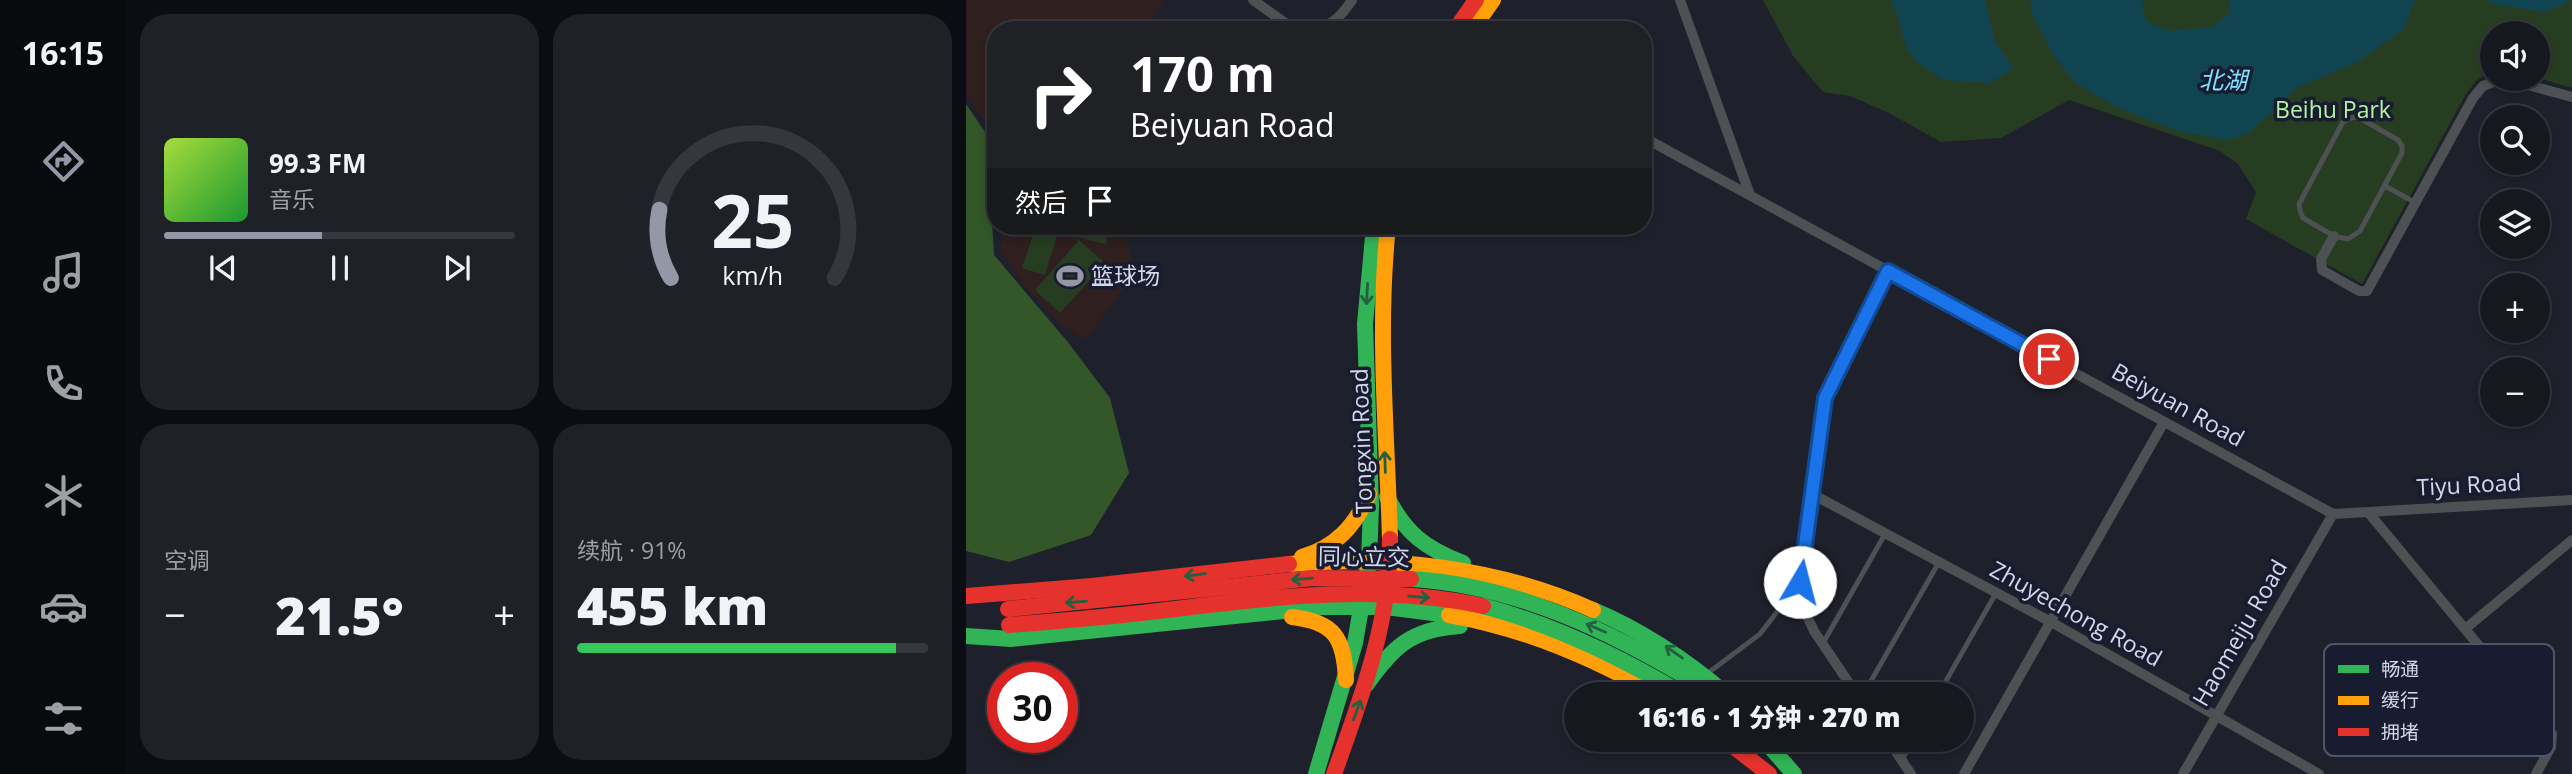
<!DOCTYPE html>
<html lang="zh">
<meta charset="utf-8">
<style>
body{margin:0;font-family:"Open Sans","Noto Sans SC",sans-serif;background:#1f2129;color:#f1f3f6;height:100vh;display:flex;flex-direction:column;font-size:26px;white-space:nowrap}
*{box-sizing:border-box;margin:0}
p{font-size:23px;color:#9ea0a5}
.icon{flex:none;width:38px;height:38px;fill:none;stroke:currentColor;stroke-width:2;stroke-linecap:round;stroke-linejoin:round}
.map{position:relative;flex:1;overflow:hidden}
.details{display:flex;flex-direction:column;gap:14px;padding:14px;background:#0c0d12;width:840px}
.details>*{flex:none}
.guide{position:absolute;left:21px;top:21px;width:665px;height:214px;border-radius:28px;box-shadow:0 4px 10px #0003,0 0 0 2px #35373e;background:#202124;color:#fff;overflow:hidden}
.tools{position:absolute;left:1514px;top:21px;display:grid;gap:14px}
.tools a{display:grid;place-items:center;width:70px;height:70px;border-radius:50%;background:#161820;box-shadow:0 4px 10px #0003,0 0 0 2px #35373e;font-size:35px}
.speed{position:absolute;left:21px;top:662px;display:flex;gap:14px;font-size:35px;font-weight:700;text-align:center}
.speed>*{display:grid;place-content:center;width:91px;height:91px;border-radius:50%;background:#161820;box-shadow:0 4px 10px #0003,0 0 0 2px #35373e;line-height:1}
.speed .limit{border:10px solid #d22;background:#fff;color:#111}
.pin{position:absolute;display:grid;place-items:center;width:60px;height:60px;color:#fff;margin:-30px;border:4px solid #fff;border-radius:50%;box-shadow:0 2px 7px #0007}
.me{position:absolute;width:77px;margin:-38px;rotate:8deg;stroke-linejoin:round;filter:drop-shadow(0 0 5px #0008)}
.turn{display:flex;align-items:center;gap:24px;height:147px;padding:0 28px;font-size:32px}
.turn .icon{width:91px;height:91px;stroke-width:2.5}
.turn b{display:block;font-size:49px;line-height:60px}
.then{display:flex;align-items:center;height:66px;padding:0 28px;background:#0003;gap:14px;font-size:26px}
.big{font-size:52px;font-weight:800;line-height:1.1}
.details .tile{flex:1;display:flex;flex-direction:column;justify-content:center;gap:10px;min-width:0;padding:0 24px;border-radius:28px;background:#1f2129}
.details .dial{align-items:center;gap:0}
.dial svg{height:182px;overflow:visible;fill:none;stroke:#35373e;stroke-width:7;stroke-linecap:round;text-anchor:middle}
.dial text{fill:#f1f3f6;stroke:none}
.song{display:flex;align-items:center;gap:21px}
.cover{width:84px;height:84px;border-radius:10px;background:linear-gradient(135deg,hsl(80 70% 55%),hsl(130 70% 35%))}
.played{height:7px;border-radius:4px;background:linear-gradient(90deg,#9497a5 45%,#35373e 45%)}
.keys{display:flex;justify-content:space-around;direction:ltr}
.heat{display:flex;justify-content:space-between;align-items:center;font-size:38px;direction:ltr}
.charge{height:10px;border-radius:5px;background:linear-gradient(90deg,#34c759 91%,#35373e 0)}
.details .tiles{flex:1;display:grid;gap:14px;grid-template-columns:repeat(2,1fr)}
.trip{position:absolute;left:598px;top:682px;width:410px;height:70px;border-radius:35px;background:#161820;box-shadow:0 4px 10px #0003,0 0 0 2px #35373e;font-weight:800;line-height:70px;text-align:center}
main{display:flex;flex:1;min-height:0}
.menu{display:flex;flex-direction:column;width:126px;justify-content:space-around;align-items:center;background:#090a0d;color:#9ea0a5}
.menu .icon{width:49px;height:49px}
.menu .selected{color:#9497a5}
.menu b{font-size:32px;color:#f1f3f6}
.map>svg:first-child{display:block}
.education{fill:#2f1f1f}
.green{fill:#273d21}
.forest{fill:#335728}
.water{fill:#104451}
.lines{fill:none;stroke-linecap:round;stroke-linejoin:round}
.lane{stroke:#4d5154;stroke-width:5}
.street{stroke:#4d5154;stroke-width:10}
.fast{stroke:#30b455;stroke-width:16}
.slow{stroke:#ff9f0a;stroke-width:16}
.jam{stroke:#e5322d;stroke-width:16}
.fast-bridge{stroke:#30b455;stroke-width:16}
.jam-bridge{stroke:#e5322d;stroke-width:16}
.oneway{stroke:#236041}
.route-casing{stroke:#114b97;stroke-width:18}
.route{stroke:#1a73e8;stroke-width:12}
.labels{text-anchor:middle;stroke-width:7;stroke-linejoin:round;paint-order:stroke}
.park-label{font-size:23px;fill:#b3f29e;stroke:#181c31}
.poi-label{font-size:23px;fill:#d3d7e6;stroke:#181c31;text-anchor:start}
.street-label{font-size:23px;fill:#d3d7e6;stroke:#181c31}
.water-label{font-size:24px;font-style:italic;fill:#7ce3ff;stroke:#181c31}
.key{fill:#181c31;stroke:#505467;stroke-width:2}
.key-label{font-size:19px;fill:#d3d7e6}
</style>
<main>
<nav class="menu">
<b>16:15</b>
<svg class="icon selected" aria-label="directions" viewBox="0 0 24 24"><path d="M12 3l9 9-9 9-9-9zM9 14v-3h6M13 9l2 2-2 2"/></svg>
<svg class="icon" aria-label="music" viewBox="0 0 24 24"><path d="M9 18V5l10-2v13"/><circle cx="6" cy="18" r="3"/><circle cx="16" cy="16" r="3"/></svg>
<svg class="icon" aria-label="phone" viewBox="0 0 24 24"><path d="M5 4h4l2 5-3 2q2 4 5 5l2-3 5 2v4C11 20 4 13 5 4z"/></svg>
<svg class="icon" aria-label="climate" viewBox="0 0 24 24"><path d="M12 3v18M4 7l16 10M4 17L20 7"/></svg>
<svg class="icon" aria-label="car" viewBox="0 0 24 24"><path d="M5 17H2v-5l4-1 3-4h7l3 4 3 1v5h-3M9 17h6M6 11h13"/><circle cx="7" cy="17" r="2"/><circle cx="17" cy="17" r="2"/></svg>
<svg class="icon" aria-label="filters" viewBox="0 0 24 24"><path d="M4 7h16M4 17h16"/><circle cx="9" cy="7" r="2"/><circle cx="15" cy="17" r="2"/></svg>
</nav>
<section class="details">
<div class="tiles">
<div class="tile">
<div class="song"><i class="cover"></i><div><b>99.3 FM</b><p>音乐</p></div></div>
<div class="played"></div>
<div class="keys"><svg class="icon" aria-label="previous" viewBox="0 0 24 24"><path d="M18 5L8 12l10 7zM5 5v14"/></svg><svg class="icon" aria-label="pause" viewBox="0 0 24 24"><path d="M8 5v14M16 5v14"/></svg><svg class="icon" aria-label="next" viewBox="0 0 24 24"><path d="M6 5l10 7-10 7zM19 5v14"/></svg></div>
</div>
<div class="tile dial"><svg viewBox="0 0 100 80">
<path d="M14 69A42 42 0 1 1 86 69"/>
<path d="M14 69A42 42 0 0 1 9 39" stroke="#9497a5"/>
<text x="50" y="56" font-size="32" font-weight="700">25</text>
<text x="50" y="72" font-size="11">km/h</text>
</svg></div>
<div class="tile"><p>空调</p>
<div class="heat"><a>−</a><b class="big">21.5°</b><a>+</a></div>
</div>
<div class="tile"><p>续航 · 91%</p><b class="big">455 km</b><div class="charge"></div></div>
</div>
</section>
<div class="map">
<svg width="1606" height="774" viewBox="0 0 1606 774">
<rect width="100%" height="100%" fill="#1e202b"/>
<path class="education" d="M0 0H198L183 30H30V132L9 109 0 92Z
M37 226H157L168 266 152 297 119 340 95 325 60 288 34 251Z"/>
<path class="green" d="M797 0H1606V88L1572 78V33H1526V72L1511 80 1500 94 1396 284 1280 219 1290 192 1272 164 1254 151 1103 100 1035 138 975 142 923 113 884 96 857 92 827 56Z
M78 226H144L140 244 77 229Z
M69 229 91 235 79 275 56 268Z
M113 240 139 263 94 313 69 290Z"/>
<path class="forest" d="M0 104 30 148V210L26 222 28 255 101 341 144 398 163 473 125 535 43 562 0 551Z"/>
<path class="water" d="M925 0H1019L1029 42 1048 68 1024 83 977 80 951 62 940 48 931 14Z
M1064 0H1178L1176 5 1180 21 1203 31 1246 27 1263 13V0H1449L1437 30 1392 62 1332 87 1283 133 1262 140 1215 132 1152 108 1110 83 1090 59 1067 16Z
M1521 0H1601L1600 4 1578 12 1528 4Z"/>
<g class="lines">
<path class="lane" d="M1392 117 1432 140 1436 146V153L1394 231 1382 239 1368 236 1337 218 1334 211 1333 204 1377 122 1384 118Z
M1419 186 1450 203
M856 645 919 534
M742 673 794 634 834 582
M897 695 973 562
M972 695 1030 593
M936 760 947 740"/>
<path class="street" d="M287 0 329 30
M714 0 784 195
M342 30C363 29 375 17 386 0
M458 30 468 24 481 30
M1540 79 1606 97
M677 137 1367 514 1402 512 1586 734 1585 747 1570 774
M1368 236 1355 259 1356 270 1393 291H1401L1507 98 1517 86 1536 79
M846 494 1085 622 1353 774
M1402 512 1606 500
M1499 629 1606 540
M891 695 848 631 841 616 834 582 859 398 922 271
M922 740 945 774
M998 774 1198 422
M1217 774 1367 514"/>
<path class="fast" d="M421 497C440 534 459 548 497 563
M627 610C677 631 720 660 761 695
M0 636 45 639 356 607H420L483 615
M400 685C427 647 445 629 494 626
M798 740 828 774
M350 774 389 643 403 562 405 506 399 324 408 226"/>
<path class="slow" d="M506 30 527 0
M422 226C411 331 421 434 424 539
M336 557C370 547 389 526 403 494
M323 564C424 555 534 568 627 610
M483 615C558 628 626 657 692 695
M326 617C369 622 378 638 380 680"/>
<path class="jam" d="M489 30 510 0
M0 596 126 586 323 564
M759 740 803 774
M368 774C395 699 425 619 424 539"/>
<path class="fast-bridge" d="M445 579C549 585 644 631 732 684
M517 606C589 625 655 657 718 695"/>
<path class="jam-bridge" d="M42 609 347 578 445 579
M43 625C93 621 143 617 192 611 302 598 409 583 517 606"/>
</g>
<defs><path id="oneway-shaft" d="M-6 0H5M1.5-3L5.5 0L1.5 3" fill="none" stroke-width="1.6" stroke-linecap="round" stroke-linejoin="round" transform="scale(1.75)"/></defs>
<g class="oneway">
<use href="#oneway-shaft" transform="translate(401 294) rotate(93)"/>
<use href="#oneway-shaft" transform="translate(419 462) rotate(-92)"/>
<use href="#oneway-shaft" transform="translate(229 575) rotate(173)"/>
<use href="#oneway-shaft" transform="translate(336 579) rotate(175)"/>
<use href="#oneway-shaft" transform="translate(453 597) rotate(5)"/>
<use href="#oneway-shaft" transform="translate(110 602) rotate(175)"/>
<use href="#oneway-shaft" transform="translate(630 628) rotate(-156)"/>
<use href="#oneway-shaft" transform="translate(708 652) rotate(-145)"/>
<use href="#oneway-shaft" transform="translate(391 710) rotate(-70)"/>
</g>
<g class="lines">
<defs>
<path id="route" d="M834 582 859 398 922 271 1083 359"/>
</defs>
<use href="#route" class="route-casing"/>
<use href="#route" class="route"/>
</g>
<defs>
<symbol id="stadium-bare" viewBox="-9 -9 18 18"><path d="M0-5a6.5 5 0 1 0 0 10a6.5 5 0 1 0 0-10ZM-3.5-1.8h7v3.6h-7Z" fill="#9497a5" stroke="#181c31" stroke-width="2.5" paint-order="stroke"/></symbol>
</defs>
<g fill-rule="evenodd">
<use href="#stadium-bare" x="85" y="257" width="38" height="38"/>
</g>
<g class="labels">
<g class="park-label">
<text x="1367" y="118">Beihu Park</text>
</g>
<g class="poi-label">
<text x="125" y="284">篮球场</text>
</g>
<g class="street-label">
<text transform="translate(1212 405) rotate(29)" y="8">Beiyuan Road</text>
<text transform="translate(396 441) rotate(-92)" y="8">Tongxin Road</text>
<text transform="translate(1503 485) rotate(-3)" y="8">Tiyu Road</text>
<text transform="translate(398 557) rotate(1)" y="8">同心立交</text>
<text transform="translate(1110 614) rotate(29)" y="8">Zhuyechong Road</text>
<text transform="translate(1274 633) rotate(-60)" y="8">Haomeiju Road</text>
</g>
<g class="water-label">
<text x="1257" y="89">北湖</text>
</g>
</g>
<rect x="1358" y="644" width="230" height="112" rx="10" class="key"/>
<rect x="1372" y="665" width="31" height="8" fill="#30b455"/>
<rect x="1372" y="696" width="31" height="9" fill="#ff9f0a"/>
<rect x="1372" y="728" width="31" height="8" fill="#e5322d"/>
<g class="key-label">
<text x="1415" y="676">畅通</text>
<text x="1415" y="707">缓行</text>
<text x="1415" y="739">拥堵</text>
</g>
</svg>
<div class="tools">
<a><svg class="icon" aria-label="sound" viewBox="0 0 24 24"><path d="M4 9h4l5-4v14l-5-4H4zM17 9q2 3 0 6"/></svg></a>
<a><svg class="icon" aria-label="search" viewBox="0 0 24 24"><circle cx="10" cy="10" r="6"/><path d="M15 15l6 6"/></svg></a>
<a><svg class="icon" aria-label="layers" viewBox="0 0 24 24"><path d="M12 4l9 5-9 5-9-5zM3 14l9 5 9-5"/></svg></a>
<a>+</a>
<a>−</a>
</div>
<div class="speed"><div class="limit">30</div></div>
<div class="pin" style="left:1083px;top:359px;background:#d93025"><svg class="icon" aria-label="arrive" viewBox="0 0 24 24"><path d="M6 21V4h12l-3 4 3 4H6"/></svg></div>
<svg class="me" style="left:834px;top:582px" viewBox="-20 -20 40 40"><circle r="19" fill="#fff"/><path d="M0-13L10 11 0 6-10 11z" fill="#1a73e8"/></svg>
<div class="trip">16:16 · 1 分钟 · 270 m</div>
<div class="guide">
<div class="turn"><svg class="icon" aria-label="right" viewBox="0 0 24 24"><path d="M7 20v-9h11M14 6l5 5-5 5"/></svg><div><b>170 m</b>Beiyuan Road</div></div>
<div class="then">然后<svg class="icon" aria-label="arrive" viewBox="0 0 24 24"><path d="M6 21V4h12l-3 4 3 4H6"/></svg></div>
</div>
</div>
</main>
